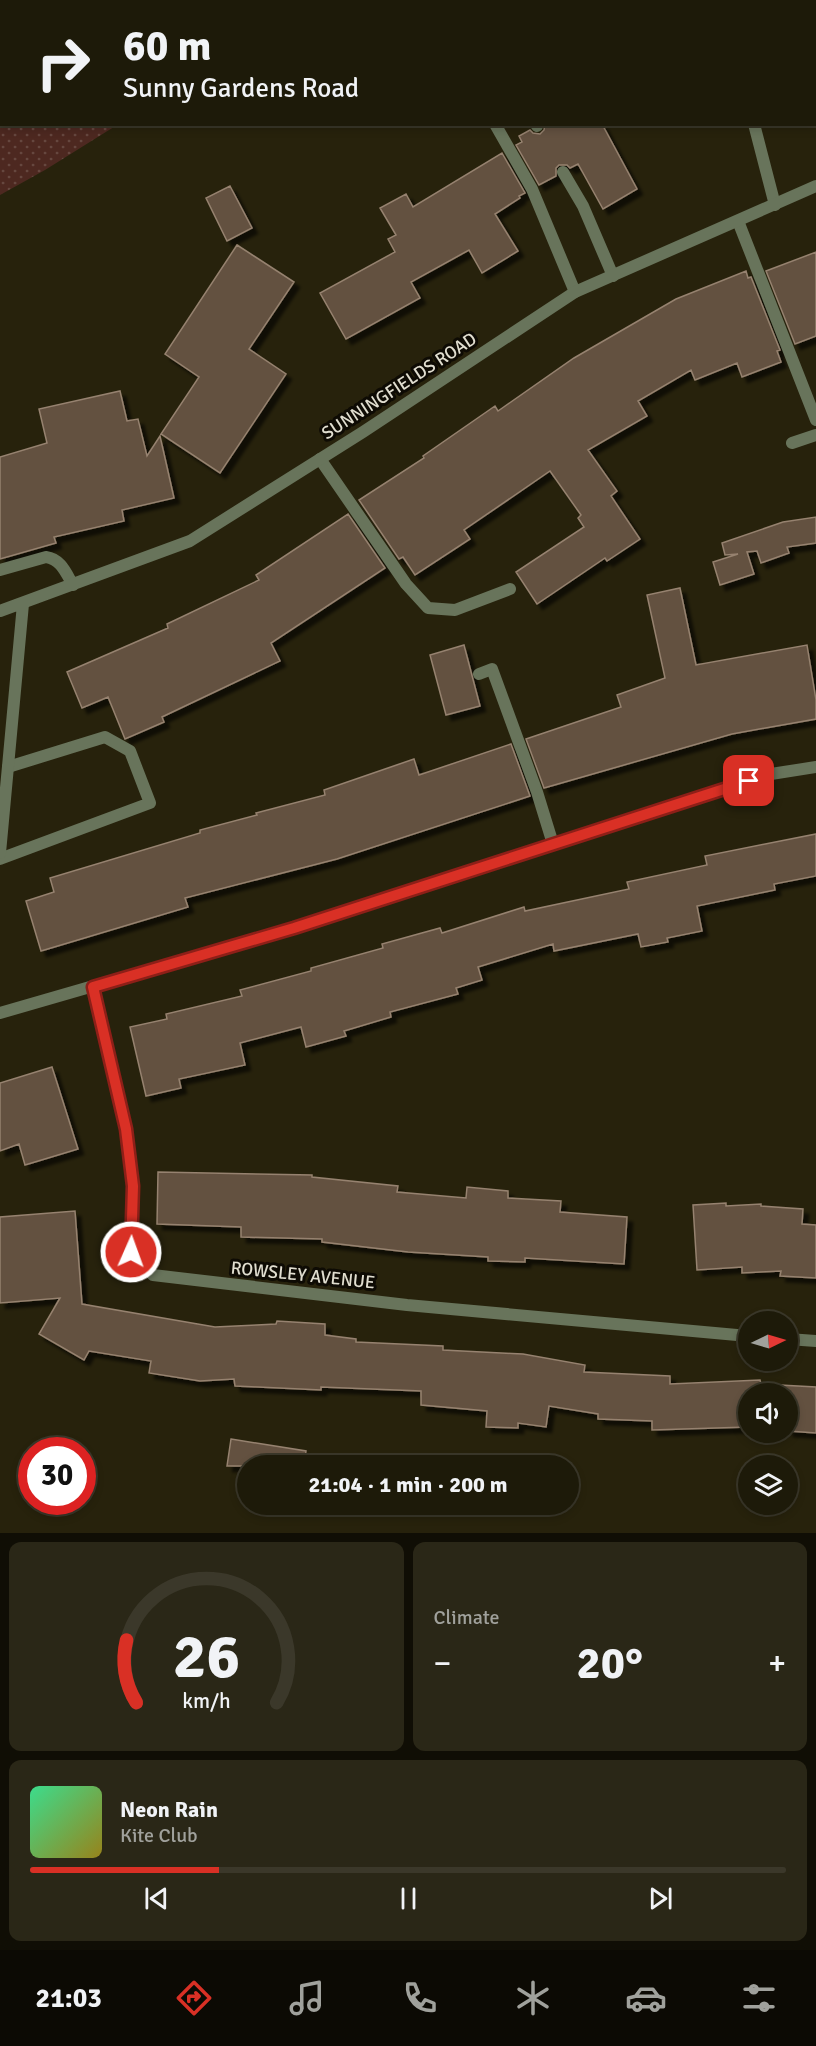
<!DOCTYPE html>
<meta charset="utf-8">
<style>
body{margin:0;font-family:Signika,sans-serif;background:#2a2717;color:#f1f3f6;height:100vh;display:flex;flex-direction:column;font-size:22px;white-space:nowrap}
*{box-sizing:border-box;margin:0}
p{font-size:20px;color:#a0a19c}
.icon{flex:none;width:33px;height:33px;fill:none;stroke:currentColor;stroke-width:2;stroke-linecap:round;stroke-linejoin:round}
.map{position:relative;height:1533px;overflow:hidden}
.sheet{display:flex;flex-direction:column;gap:9px;padding:9px;background:#100e05;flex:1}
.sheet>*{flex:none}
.hud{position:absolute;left:0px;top:0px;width:816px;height:126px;box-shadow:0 3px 9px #0003,0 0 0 2px #3b382a;background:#1d1a09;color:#f1f3f6;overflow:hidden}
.needle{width:39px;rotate:85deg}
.tools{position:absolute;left:738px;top:1311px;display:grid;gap:12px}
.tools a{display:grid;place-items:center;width:60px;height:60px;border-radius:50%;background:#1d1a09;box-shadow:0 3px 9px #0003,0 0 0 2px #3b382a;font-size:30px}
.speed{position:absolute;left:18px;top:1437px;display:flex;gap:12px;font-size:30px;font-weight:700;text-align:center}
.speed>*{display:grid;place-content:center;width:78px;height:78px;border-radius:50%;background:#1d1a09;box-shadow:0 3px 9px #0003,0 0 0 2px #3b382a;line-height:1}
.speed .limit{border:9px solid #d22;background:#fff;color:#111}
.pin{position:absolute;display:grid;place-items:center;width:51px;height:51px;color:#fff;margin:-26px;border-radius:12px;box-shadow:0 3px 9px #0006}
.me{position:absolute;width:66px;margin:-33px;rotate:2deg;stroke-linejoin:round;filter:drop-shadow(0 0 4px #0008)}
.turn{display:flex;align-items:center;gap:21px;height:126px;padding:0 24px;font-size:27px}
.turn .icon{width:78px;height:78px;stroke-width:2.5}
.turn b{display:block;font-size:42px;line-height:51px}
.big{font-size:45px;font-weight:700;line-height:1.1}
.sheet .tile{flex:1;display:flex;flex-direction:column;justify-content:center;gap:9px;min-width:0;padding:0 21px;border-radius:12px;background:#2a2717}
.sheet .dial{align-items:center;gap:0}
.dial svg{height:156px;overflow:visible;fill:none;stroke:#3b382a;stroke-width:7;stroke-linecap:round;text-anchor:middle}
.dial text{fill:#f1f3f6;stroke:none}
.song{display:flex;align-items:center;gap:18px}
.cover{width:72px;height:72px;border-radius:9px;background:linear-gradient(135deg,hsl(150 70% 55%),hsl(50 70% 35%))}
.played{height:6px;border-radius:3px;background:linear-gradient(90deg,#d93025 25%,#3b382a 25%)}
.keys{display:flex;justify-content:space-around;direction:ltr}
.heat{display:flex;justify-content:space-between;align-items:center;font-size:33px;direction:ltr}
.sheet .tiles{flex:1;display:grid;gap:9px;grid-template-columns:1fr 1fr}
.tile:last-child{grid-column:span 2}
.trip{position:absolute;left:237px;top:1455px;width:342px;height:60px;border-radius:30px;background:#1d1a09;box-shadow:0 3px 9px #0003,0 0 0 2px #3b382a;font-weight:700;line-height:60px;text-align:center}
.dock{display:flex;height:96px;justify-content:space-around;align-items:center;background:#0c0a04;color:#a0a19c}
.dock .icon{width:42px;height:42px}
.dock .active{color:#d93025}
.dock b{font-size:27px;color:#f1f3f6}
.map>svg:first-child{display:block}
.park{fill:url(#park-dots)}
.building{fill:#635140;stroke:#96826f;stroke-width:1.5;filter:url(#shadow)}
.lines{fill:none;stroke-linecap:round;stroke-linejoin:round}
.lane{stroke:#68745b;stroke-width:12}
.street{stroke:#68745b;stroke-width:12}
.route-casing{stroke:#8d1f18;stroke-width:15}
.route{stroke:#d93025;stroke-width:10}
.labels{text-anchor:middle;stroke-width:6;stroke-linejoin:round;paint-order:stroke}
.street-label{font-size:18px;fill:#e1ded0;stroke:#0e0b04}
</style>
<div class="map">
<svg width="816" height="1533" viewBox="0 0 816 1533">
<defs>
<pattern id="park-dots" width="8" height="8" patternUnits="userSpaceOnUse" patternTransform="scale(1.5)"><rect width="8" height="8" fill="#4d2820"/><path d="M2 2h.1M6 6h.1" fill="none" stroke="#66473f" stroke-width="1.8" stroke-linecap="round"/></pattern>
<filter id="shadow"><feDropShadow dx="5.5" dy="5.5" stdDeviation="1.5" flood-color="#0009"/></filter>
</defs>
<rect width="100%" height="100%" fill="#27220c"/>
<path class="park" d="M0 0H315L2 2V124L117 125 45 170 0 195Z"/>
<path class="building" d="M545 124H602L637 189 603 209 578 164 570 168 567 165H559L556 168V176L539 185 516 145 522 142 519 136 530 130 533 133 540 134 544 130Z
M502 153 525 193 519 196 520 198 495 214 518 251 482 273 469 250 411 282 420 298 346 339 320 293 395 252 388 239 396 235 380 208 406 194 413 207Z
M230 186 252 228 227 241 206 198Z
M237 245 294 282 249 349 286 374 220 473 161 434 199 377 165 354Z
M816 252V336L795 344 766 271Z
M746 271 748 278 751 277 780 350 777 351 781 362 742 377 737 363 695 380 691 370 638 401 647 416 588 450 617 491 611 496 640 539 607 561 605 558 537 604 516 572 584 527 578 518 581 515 550 471 464 530 470 539 415 575 403 557 399 559 359 500 424 458 423 456 495 406 498 411 574 358 676 299Z
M120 391 127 421 138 419 147 456 160 436 174 498 122 510 124 521 54 537 56 543 0 559V457L47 443 39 409Z
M348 514 385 568 271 643 280 661 162 717 164 722 125 739 108 697 82 708 67 672 168 628 167 624 259 580 256 575Z
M816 517V543L787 547 789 553 761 563 757 551 747 552 754 574 720 585 713 562 738 554 725 555 722 543 783 522Z
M680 588 696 665 807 645 816 700V719L732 734 544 788 526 739 621 707 617 695 665 678 647 595Z
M464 645 480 706 446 715 430 655Z
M511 744 530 796 337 859 185 898 188 907 41 951 26 901 54 892 50 878 200 833V830L257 815 256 813 325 795 324 790 414 759 419 775Z
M816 834V876L774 884 775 890 697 906 702 931 667 938 668 942 641 947 638 934 554 951 553 944 478 967 482 980 456 988 458 994 390 1012 391 1017 344 1031 346 1036 306 1047 301 1027 240 1043 245 1065 179 1079 181 1088 146 1096 130 1027 167 1019 166 1014 242 996 240 990 311 971V968L383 948 382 944 440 928 442 933 524 907 525 911 629 889 627 882 707 865 705 856Z
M52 1067 78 1149 25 1165 19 1144 0 1151V1083Z
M158 1172 312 1175V1177L398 1186 397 1192 466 1198 467 1187 508 1191V1198L561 1201 560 1212 627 1217 624 1264 525 1258V1262L488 1261V1257L408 1252 322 1242V1239L241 1237V1227L157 1224Z
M726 1203V1206L761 1204V1206L803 1209 802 1224 816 1225V1278L780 1276 781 1271 742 1273V1267L697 1270 693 1205Z
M75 1211 82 1304 215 1327 276 1324 277 1321 325 1324V1335L356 1339V1342L443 1346V1350L523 1354 585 1365 584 1372 670 1376V1384L760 1380 761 1384 816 1387V1433L788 1431V1394H748V1427L652 1430V1421L598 1419V1414L549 1406 546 1427 518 1423V1428L486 1427 487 1411 421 1405V1391L321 1387V1390L235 1386 234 1379 200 1381 149 1373 151 1361 89 1351 84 1360 39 1334 60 1298 0 1303V1217Z
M231 1439 306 1451 304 1466H227Z"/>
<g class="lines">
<path class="lane" d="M499 0V2
M721 0V2
M495 124 532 189 575 292
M536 124 537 126
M754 124 775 205
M563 172 583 206 613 276
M738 221 816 420
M792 443 816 435
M320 459 406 584 428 608 455 610 510 589
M0 570 46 557C61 559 66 573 73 585
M479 674 492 669 537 792 553 844
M0 859 150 803 130 751 105 737 8 767"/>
<path class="street" d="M0 611 190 541 363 432 575 292 816 186
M0 853 23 604
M93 987 126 1129 133 1186 131 1252 153 1275 407 1305 748 1336
M0 1013 294 928 771 774 816 767
M788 1339 816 1341"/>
</g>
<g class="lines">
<defs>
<path id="route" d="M131 1252 133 1186 126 1129 93 987 294 928 749 781"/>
</defs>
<use href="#route" class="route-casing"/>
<use href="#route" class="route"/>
</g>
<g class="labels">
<g class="street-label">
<text transform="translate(399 386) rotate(-33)" y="6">SUNNINGFIELDS ROAD</text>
<text transform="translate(303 1275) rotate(6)" y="6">ROWSLEY AVENUE</text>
</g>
</g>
</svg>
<div class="tools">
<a><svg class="needle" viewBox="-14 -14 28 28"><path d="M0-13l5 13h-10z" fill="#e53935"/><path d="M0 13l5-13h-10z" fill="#a0a19c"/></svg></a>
<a><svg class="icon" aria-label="sound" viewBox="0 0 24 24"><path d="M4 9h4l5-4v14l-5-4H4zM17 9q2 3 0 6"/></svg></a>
<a><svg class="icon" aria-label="layers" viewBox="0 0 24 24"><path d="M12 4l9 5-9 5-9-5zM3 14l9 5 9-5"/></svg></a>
</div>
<div class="speed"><div class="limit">30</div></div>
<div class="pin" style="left:749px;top:781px;background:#d93025"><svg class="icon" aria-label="arrive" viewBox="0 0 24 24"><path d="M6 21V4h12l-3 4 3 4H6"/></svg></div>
<svg class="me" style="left:131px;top:1252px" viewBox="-20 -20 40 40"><circle r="17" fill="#d93025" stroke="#fff" stroke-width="3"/><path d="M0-11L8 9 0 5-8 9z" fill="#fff"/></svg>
<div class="trip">21:04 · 1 min · 200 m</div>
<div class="hud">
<div class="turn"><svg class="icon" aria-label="right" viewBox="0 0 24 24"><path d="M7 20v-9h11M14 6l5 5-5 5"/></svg><div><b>60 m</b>Sunny Gardens Road</div></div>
</div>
</div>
<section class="sheet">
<div class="tiles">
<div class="tile dial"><svg viewBox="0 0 100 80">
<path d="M14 69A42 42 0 1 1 86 69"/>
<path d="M14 69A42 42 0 0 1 9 37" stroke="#d93025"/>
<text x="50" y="56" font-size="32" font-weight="700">26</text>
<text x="50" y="72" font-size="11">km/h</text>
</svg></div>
<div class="tile"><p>Climate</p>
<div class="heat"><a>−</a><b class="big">20°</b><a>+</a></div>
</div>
<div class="tile">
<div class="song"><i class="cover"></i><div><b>Neon Rain</b><p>Kite Club</p></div></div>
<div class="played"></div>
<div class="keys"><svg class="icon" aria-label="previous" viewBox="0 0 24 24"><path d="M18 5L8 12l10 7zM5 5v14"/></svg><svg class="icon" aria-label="pause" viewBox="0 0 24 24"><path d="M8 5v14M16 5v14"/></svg><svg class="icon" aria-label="next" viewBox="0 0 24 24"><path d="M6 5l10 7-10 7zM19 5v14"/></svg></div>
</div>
</div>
</section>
<nav class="dock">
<b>21:03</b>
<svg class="icon active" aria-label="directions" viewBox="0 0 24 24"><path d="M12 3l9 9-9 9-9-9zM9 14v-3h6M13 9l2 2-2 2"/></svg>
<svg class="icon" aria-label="music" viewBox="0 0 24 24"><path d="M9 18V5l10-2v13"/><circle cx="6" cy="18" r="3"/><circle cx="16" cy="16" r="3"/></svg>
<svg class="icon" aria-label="phone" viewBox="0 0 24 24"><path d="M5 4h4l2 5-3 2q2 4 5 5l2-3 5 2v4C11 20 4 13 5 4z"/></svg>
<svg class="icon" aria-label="climate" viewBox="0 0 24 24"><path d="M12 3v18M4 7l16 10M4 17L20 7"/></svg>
<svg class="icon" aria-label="car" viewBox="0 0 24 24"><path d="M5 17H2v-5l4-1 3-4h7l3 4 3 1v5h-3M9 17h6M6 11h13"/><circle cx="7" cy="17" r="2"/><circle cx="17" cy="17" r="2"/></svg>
<svg class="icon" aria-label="filters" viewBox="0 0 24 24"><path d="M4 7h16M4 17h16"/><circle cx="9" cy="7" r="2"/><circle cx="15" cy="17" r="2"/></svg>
</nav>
